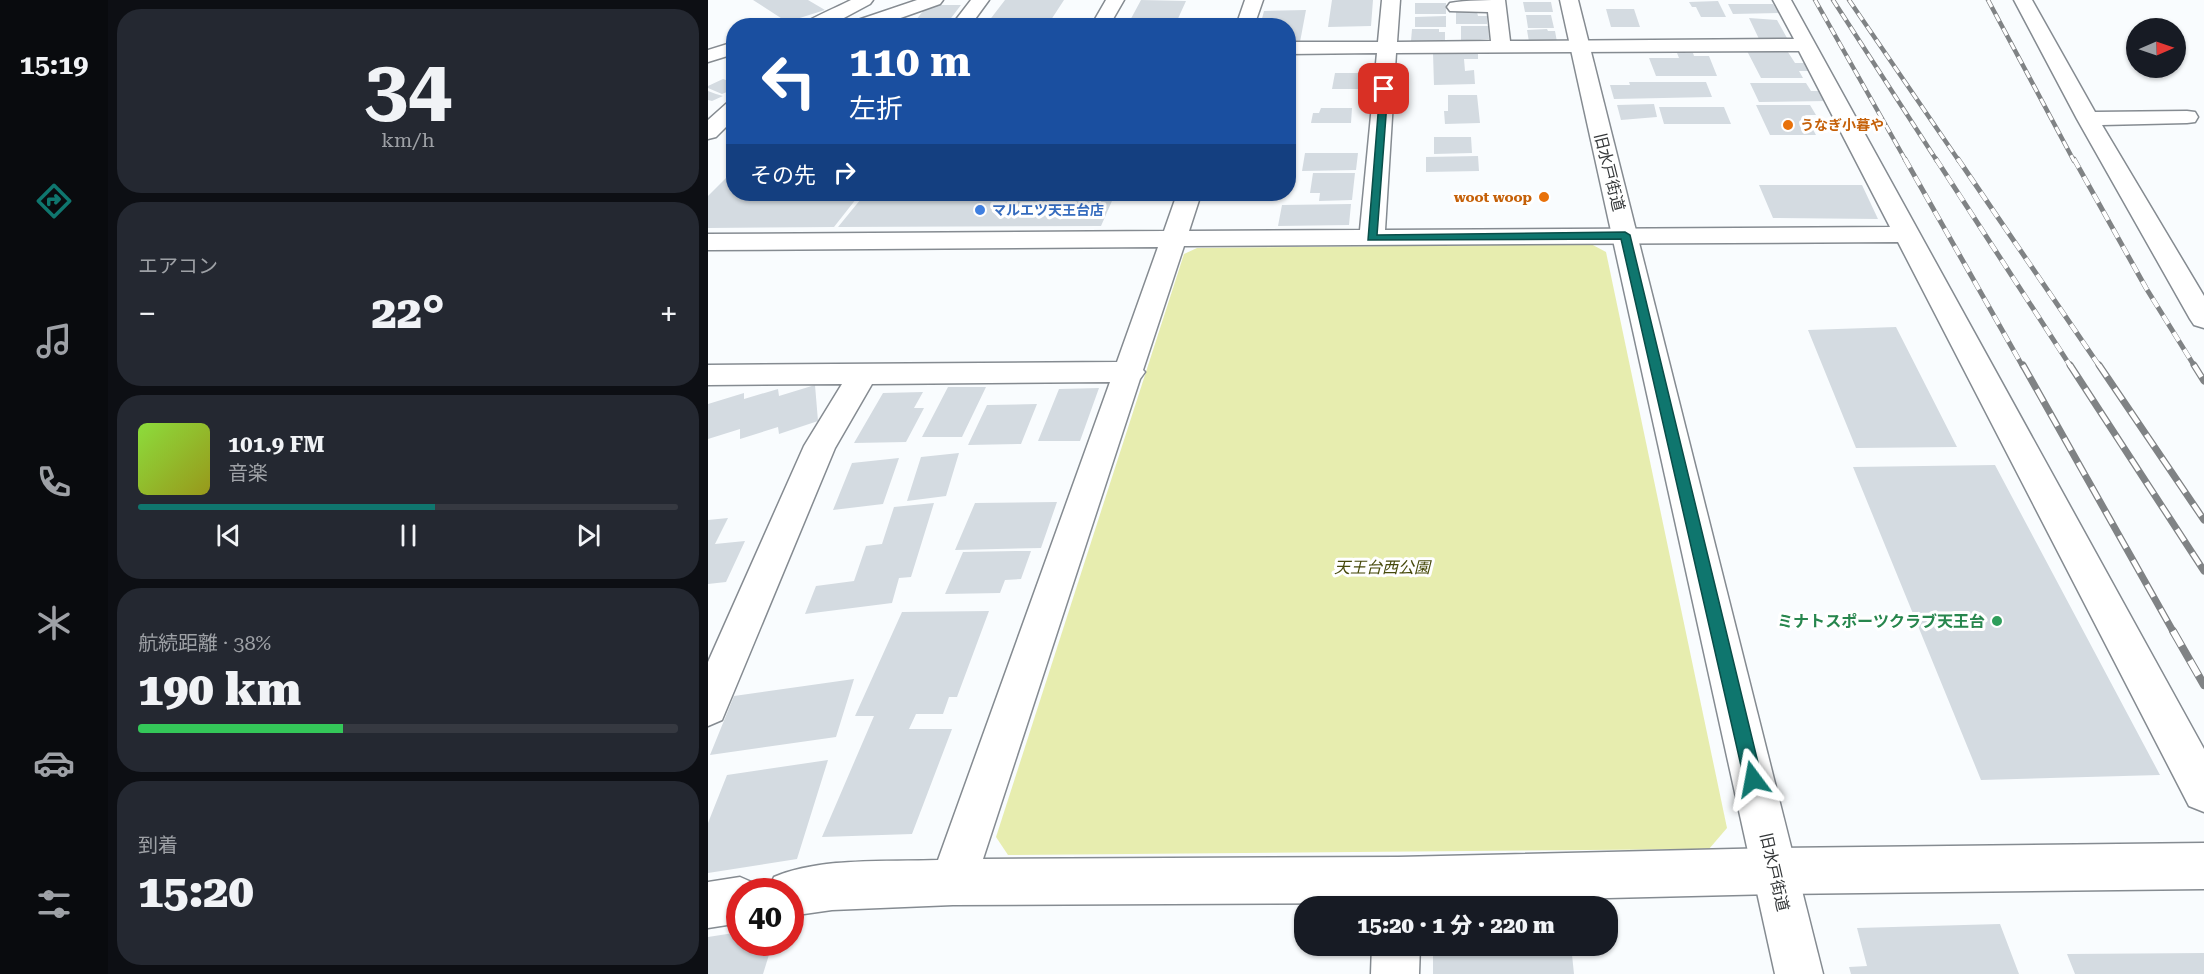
<!DOCTYPE html>
<html lang="ja">
<meta charset="utf-8">
<style>
body{margin:0;font-family:"Roboto Serif","Noto Sans JP",serif;background:#242831;color:#f1f3f6;height:100vh;display:flex;flex-direction:column;font-size:22px;white-space:nowrap}
*{box-sizing:border-box;margin:0}
p{font-size:20px;color:#9ea1a6}
.icon{flex:none;width:33px;height:33px;fill:none;stroke:currentColor;stroke-width:2;stroke-linecap:round;stroke-linejoin:round}
.map{position:relative;flex:1;overflow:hidden}
.details{display:flex;flex-direction:column;gap:9px;padding:9px;background:#0d0f14;width:600px}
.details>*{flex:none}
.guide{position:absolute;left:18px;top:18px;width:570px;height:183px;border-radius:24px;box-shadow:0 2px 4px #0004;background:#1a4fa0;color:#fff;overflow:hidden}
.needle{width:39px;rotate:88deg}
.controls{position:absolute;left:1418px;top:18px;display:grid;gap:12px}
.controls a{display:grid;place-items:center;width:60px;height:60px;border-radius:50%;background:#171b24;box-shadow:0 2px 4px #0004;font-size:30px}
.speed{position:absolute;left:18px;top:878px;display:flex;gap:12px;font-size:30px;font-weight:700;text-align:center}
.speed>*{display:grid;place-content:center;width:78px;height:78px;border-radius:50%;background:#171b24;box-shadow:0 2px 4px #0004;line-height:1}
.speed .limit{border:9px solid #d22;background:#fff;color:#111}
.pin{position:absolute;display:grid;place-items:center;width:51px;height:51px;color:#fff;margin:-26px;border-radius:12px;box-shadow:0 3px 9px #0006}
.me{position:absolute;width:66px;margin:-33px;rotate:347deg;stroke-linejoin:round;filter:drop-shadow(0 0 4px #0008)}
.turn{display:flex;align-items:center;gap:21px;height:126px;padding:0 24px;font-size:27px}
.turn .icon{width:78px;height:78px;stroke-width:2.5}
.turn b{display:block;font-size:42px;line-height:51px}
.then{display:flex;align-items:center;height:57px;padding:0 24px;background:#0003;gap:12px;font-size:22px}
.big{font-size:45px;font-weight:800;line-height:1.1}
.details .widget{flex:1;display:flex;flex-direction:column;justify-content:center;gap:9px;min-width:0;padding:0 21px;border-radius:24px;background:#242831}
.details .dial{align-items:center;gap:0}
.dial b{font-size:78px;line-height:1}
.song{display:flex;align-items:center;gap:18px}
.cover{width:72px;height:72px;border-radius:9px;background:linear-gradient(135deg,hsl(90 70% 55%),hsl(60 70% 35%))}
.played{height:6px;border-radius:3px;background:linear-gradient(90deg,#0f766e 55%,#363941 55%)}
.keys{display:flex;justify-content:space-around;direction:ltr}
.heat{display:flex;justify-content:space-between;align-items:center;font-size:33px;direction:ltr}
.charge{height:9px;border-radius:4px;background:linear-gradient(90deg,#34c759 38%,#363941 0)}
.trip{position:absolute;left:586px;top:896px;width:324px;height:60px;border-radius:24px;background:#171b24;box-shadow:0 2px 4px #0004;font-weight:800;line-height:60px;text-align:center}
main{display:flex;flex:1;min-height:0}
.menu{display:flex;flex-direction:column;width:108px;justify-content:space-around;align-items:center;background:#090b0e;color:#9ea1a6}
.menu .icon{width:42px;height:42px}
.menu .current{color:#0f766e}
.menu b{font-size:27px;color:#f1f3f6}
.map>svg:first-child{display:block}
.green{fill:#e7edaf}
.building{fill:#d4dbe1}
.lines{fill:none;stroke-linecap:round;stroke-linejoin:round}
.minor-casing{stroke:#858b91;stroke-width:3}
.tertiary-casing{stroke:#858b91;stroke-width:3}
.minor{fill:#fff;fill-rule:evenodd}
.tertiary{fill:#fff;fill-rule:evenodd}
.rail-far3-casing{stroke:#808385;stroke-width:4.5}
.rail-far2-casing{stroke:#808385;stroke-width:5}
.rail-far1-casing{stroke:#808385;stroke-width:7}
.rail-casing{stroke:#808385;stroke-width:8}
.rail-far3{stroke:#fff;stroke-width:3;stroke-dasharray:8;stroke-linecap:butt}
.rail-far2{stroke:#fff;stroke-width:4;stroke-dasharray:10;stroke-linecap:butt}
.rail-far1{stroke:#fff;stroke-width:4.5;stroke-dasharray:14;stroke-linecap:butt}
.rail{stroke:#fff;stroke-width:6;stroke-dasharray:17;stroke-linecap:butt}
.route{fill:#0f766e;stroke:#0a4d48;stroke-width:1.5}
.food-dot{fill:#e8710a;stroke:#fff;stroke-width:2}
.shop-dot{fill:#3f7fe0;stroke:#fff;stroke-width:2}
.leisure-dot{fill:#2e9e5b;stroke:#fff;stroke-width:2}
.labels{text-anchor:middle;stroke-width:6;stroke-linejoin:round;paint-order:stroke}
.far-food-label{font-size:14px;font-weight:bold;fill:#c56008;stroke:#fff;text-anchor:start}
.far-shop-label{font-size:14px;font-weight:bold;fill:#366cbe;stroke:#fff;text-anchor:start}
.street-label{font-size:16px;fill:#343739;stroke:#fff}
.park-label{font-size:16px;font-style:italic;fill:#46490b;stroke:#fff}
.leisure-label{font-size:16px;font-weight:bold;fill:#27864d;stroke:#fff;text-anchor:end}
</style>
<main>
<nav class="menu">
<b>15:19</b>
<svg class="icon current" aria-label="directions" viewBox="0 0 24 24"><path d="M12 3l9 9-9 9-9-9zM9 14v-3h6M13 9l2 2-2 2"/></svg>
<svg class="icon" aria-label="music" viewBox="0 0 24 24"><path d="M9 18V5l10-2v13"/><circle cx="6" cy="18" r="3"/><circle cx="16" cy="16" r="3"/></svg>
<svg class="icon" aria-label="phone" viewBox="0 0 24 24"><path d="M5 4h4l2 5-3 2q2 4 5 5l2-3 5 2v4C11 20 4 13 5 4z"/></svg>
<svg class="icon" aria-label="climate" viewBox="0 0 24 24"><path d="M12 3v18M4 7l16 10M4 17L20 7"/></svg>
<svg class="icon" aria-label="car" viewBox="0 0 24 24"><path d="M5 17H2v-5l4-1 3-4h7l3 4 3 1v5h-3M9 17h6M6 11h13"/><circle cx="7" cy="17" r="2"/><circle cx="17" cy="17" r="2"/></svg>
<svg class="icon" aria-label="filters" viewBox="0 0 24 24"><path d="M4 7h16M4 17h16"/><circle cx="9" cy="7" r="2"/><circle cx="15" cy="17" r="2"/></svg>
</nav>
<section class="details">
<div class="widget dial"><b>34</b><p>km/h</p></div>
<div class="widget"><p>エアコン</p>
<div class="heat"><a>−</a><b class="big">22°</b><a>+</a></div>
</div>
<div class="widget">
<div class="song"><i class="cover"></i><div><b>101.9 FM</b><p>音楽</p></div></div>
<div class="played"></div>
<div class="keys"><svg class="icon" aria-label="previous" viewBox="0 0 24 24"><path d="M18 5L8 12l10 7zM5 5v14"/></svg><svg class="icon" aria-label="pause" viewBox="0 0 24 24"><path d="M8 5v14M16 5v14"/></svg><svg class="icon" aria-label="next" viewBox="0 0 24 24"><path d="M6 5l10 7-10 7zM19 5v14"/></svg></div>
</div>
<div class="widget"><p>航続距離 · 38%</p><b class="big">190 km</b><div class="charge"></div></div>
<div class="widget"><p>到着</p><b class="big">15:20</b></div>
</section>
<div class="map">
<svg width="1496" height="974" viewBox="0 0 1496 974">
<rect width="100%" height="100%" fill="#f9fcfe"/>
<path class="green" d="M883 244 898 252 1019 828 1001 849 300 855 288 837 476 254 489 248Z"/>
<path class="building" d="M45 0H100L117 10 79 22Z
M297 0H356L339 26H277Z
M433 0 478 1 468 23H476L475 26H419Z
M624 0H665L663 26 620 27Z
M1010 1 1018 17H993L988 7H984L981 2Z
M815 2H843L845 12H817Z
M707 3H738V14H707Z
M1020 4H1065L1071 13 1025 14Z
M220 5H253L237 26H203Z
M898 9H926L932 27H903Z
M598 10 592 42H580V26H552L556 11Z
M748 12H769L770 16H779V24H748Z
M818 15H843L846 28H820Z
M738 16V27H707V17Z
M1041 18 1069 20 1079 38 1051 39Z
M753 26H780L781 39 753 42Z
M704 29H731V32H737V41H703Z
M839 29 840 31H847L849 42H821L819 30Z
M1038 49H1078L1087 63H1097L1102 71H1091L1095 78H1053Z
M770 52V59H756L757 71 766 70 767 84 726 85 725 53Z
M969 53H985L986 56H1001L1009 76H948L941 58H971Z
M627 73H650V76L661 75 660 89H624Z
M15 79 26 83V89L14 94 0 88V86Z
M921 82H998L1004 97 906 99 902 85H922Z
M1042 83H1098L1103 91H1112L1118 101 1051 102Z
M0 91 8 94 15 96 4 101 0 100Z
M740 95H769L772 123 737 124 736 111H740Z
M946 104 949 117 913 120 909 105Z
M1048 105H1102L1108 115H1097L1108 135H1062Z
M951 107H1016L1023 124H956Z
M613 108H644L643 123H603L605 113H611Z
M726 137H763L764 153 726 154Z
M597 153H650L648 170 594 171Z
M770 156 771 171 718 172V157Z
M26 170V194H152L126 227 0 228V196Z
M605 173H647L644 200 611 201 612 193H602Z
M1051 185H1154L1170 219 1065 218Z
M157 194H407L393 226 130 227Z
M643 204 641 225 570 226 574 205Z
M1188 327 1249 447 1148 448 1100 330Z
M107 385 110 421 71 434 70 427 32 439V429L0 439V404L36 393V399L70 389 71 396Z
M240 387H278L254 437H214Z
M391 388 372 441H330L351 389Z
M215 392 206 408H216L198 442 146 443 175 393Z
M329 404 313 444 260 445 279 405Z
M251 453 238 496 199 501 213 457Z
M191 458 175 504 125 510 144 463Z
M1287 465 1452 775 1273 780 1145 467Z
M349 502 333 548 247 550 267 503Z
M226 503 203 577 191 578 184 603 97 614 108 586 146 581 158 546 174 544 186 507Z
M20 518 7 544 37 541 18 582 0 584V520Z
M308 551H323L313 579 297 580 292 593 237 594 255 552Z
M281 611 249 697H241L235 714H208L201 729H244L204 834 114 837 166 716H147L194 612Z
M146 679 128 737 2 755 26 696Z
M120 760 89 859 0 873V823L19 775Z
M1292 924 1311 974H1143L1141 967 1159 966 1149 928Z
M32 932V942H65L55 974H0V937Z
M725 945H863L866 974H725Z
M1496 953V974H1367L1359 954Z"/>
<g class="lines">
<defs>
<path id="minor" d="M143 0H165L162 4 121 26H92C96 21 134 5 143 0Z
M209 0H235L232 4 170 26H142L144 22Z
M263 0H281L262 26H243Z
M398 0H416L401 26H383Z
M537 0H555L546 26H528Z
M674 0H692L689 42 783 41 780 12 742 11 739 7 742 3C758 0 781 0 797 0L802 41 1086 39 1065 0H1083L1496 749V812L1481 806 1190 242 476 246 435 370 437 372 432 379 275 859 690 857 1067 848 1496 843V889L1067 894 690 903 245 905 124 910 82 916V891H60L66 877C113 857 179 862 230 860L402 382 164 384 127 448 14 720 0 726V662L96 446 134 384 0 385V365L409 362 450 247 0 250V234L456 231 469 194H493L481 231 652 230 669 53 580 54V42H670ZM1091 51 1182 227 677 230 688 53Z
M1306 0H1324L1387 112 1479 111 1487 112 1490 117 1487 122 1479 123 1394 125 1496 296V328L1486 325 1482 319 1369 119Z
M26 42V54L0 62V50Z
M26 101V119L8 137 0 139V120L19 103Z
M32 877 48 884 51 891H32V923L0 928V882Z
M664 945H712L711 974H663Z"/>
<path id="tertiary" d="M852 0H870L1115 974H1067Z"/>
</defs>
<use href="#minor" class="minor-casing"/>
<use href="#tertiary" class="tertiary-casing"/>
<use href="#minor" class="minor"/>
<use href="#tertiary" class="tertiary"/>
<defs>
<path id="rail-far3" d="M1107 0 1198 161
M1125 0 1229 161
M1141 0 1251 161
M1280 0 1366 161"/>
<path id="rail-far2" d="M1197 159 1315 367
M1228 159 1363 367
M1250 159 1392 367
M1366 159 1438 288 1487 367"/>
<path id="rail-far1" d="M1315 365 1466 633
M1362 365 1496 571
M1391 365 1496 520
M1486 365 1496 381"/>
<path id="rail" d="M1465 631 1496 685"/>
</defs>
<use href="#rail-far3" class="rail-far3-casing"/>
<use href="#rail-far2" class="rail-far2-casing"/>
<use href="#rail-far1" class="rail-far1-casing"/>
<use href="#rail" class="rail-casing"/>
<use href="#rail-far3" class="rail-far3"/>
<use href="#rail-far2" class="rail-far2"/>
<use href="#rail-far1" class="rail-far1"/>
<use href="#rail" class="rail"/>
</g>
<path class="route" d="M676 86 680 89 669 235 917 232 922 235 1054 779 1051 785 1045 788 1039 785 1036 779 913 239 660 240 672 89Z"/>
<g class="food-dot">
<circle cx="1080" cy="125" r="6"/>
<circle cx="836" cy="197" r="6"/>
</g>
<circle class="shop-dot" cx="272" cy="210" r="6"/>
<circle class="leisure-dot" cx="1289" cy="621" r="6"/>
<g class="labels">
<g class="far-food-label">
<text x="1092" y="130">うなぎ小暮や</text>
<text x="824" y="202" text-anchor="end">woot woop</text>
</g>
<g class="far-shop-label">
<text x="284" y="215">マルエツ天王台店</text>
</g>
<g class="street-label">
<text transform="translate(902 172) rotate(76)" y="6">旧水戸街道</text>
<text transform="translate(1067 872) rotate(77)" y="6">旧水戸街道</text>
</g>
<g class="park-label">
<text x="674" y="573">天王台西公園</text>
</g>
<g class="leisure-label">
<text x="1277" y="627">ミナトスポーツクラブ天王台</text>
</g>
</g>
</svg>
<div class="controls">
<a><svg class="needle" viewBox="-14 -14 28 28"><path d="M0-13l5 13h-10z" fill="#e53935"/><path d="M0 13l5-13h-10z" fill="#9ea1a6"/></svg></a>
</div>
<div class="speed"><div class="limit">40</div></div>
<div class="pin" style="left:676px;top:89px;background:#d93025"><svg class="icon" aria-label="arrive" viewBox="0 0 24 24"><path d="M6 21V4h12l-3 4 3 4H6"/></svg></div>
<svg class="me" style="left:1045px;top:779px" viewBox="-20 -20 40 40"><path d="M0-17L14 15 0 8-14 15z" fill="#0f766e" stroke="#fff" stroke-width="4"/></svg>
<div class="trip">15:20 · 1 分 · 220 m</div>
<div class="guide">
<div class="turn"><svg class="icon" aria-label="left" viewBox="0 0 24 24"><path d="M17 20v-9H6M10 6l-5 5 5 5"/></svg><div><b>110 m</b>左折</div></div>
<div class="then">その先<svg class="icon" aria-label="right" viewBox="0 0 24 24"><path d="M7 20v-9h11M14 6l5 5-5 5"/></svg></div>
</div>
</div>
</main>
